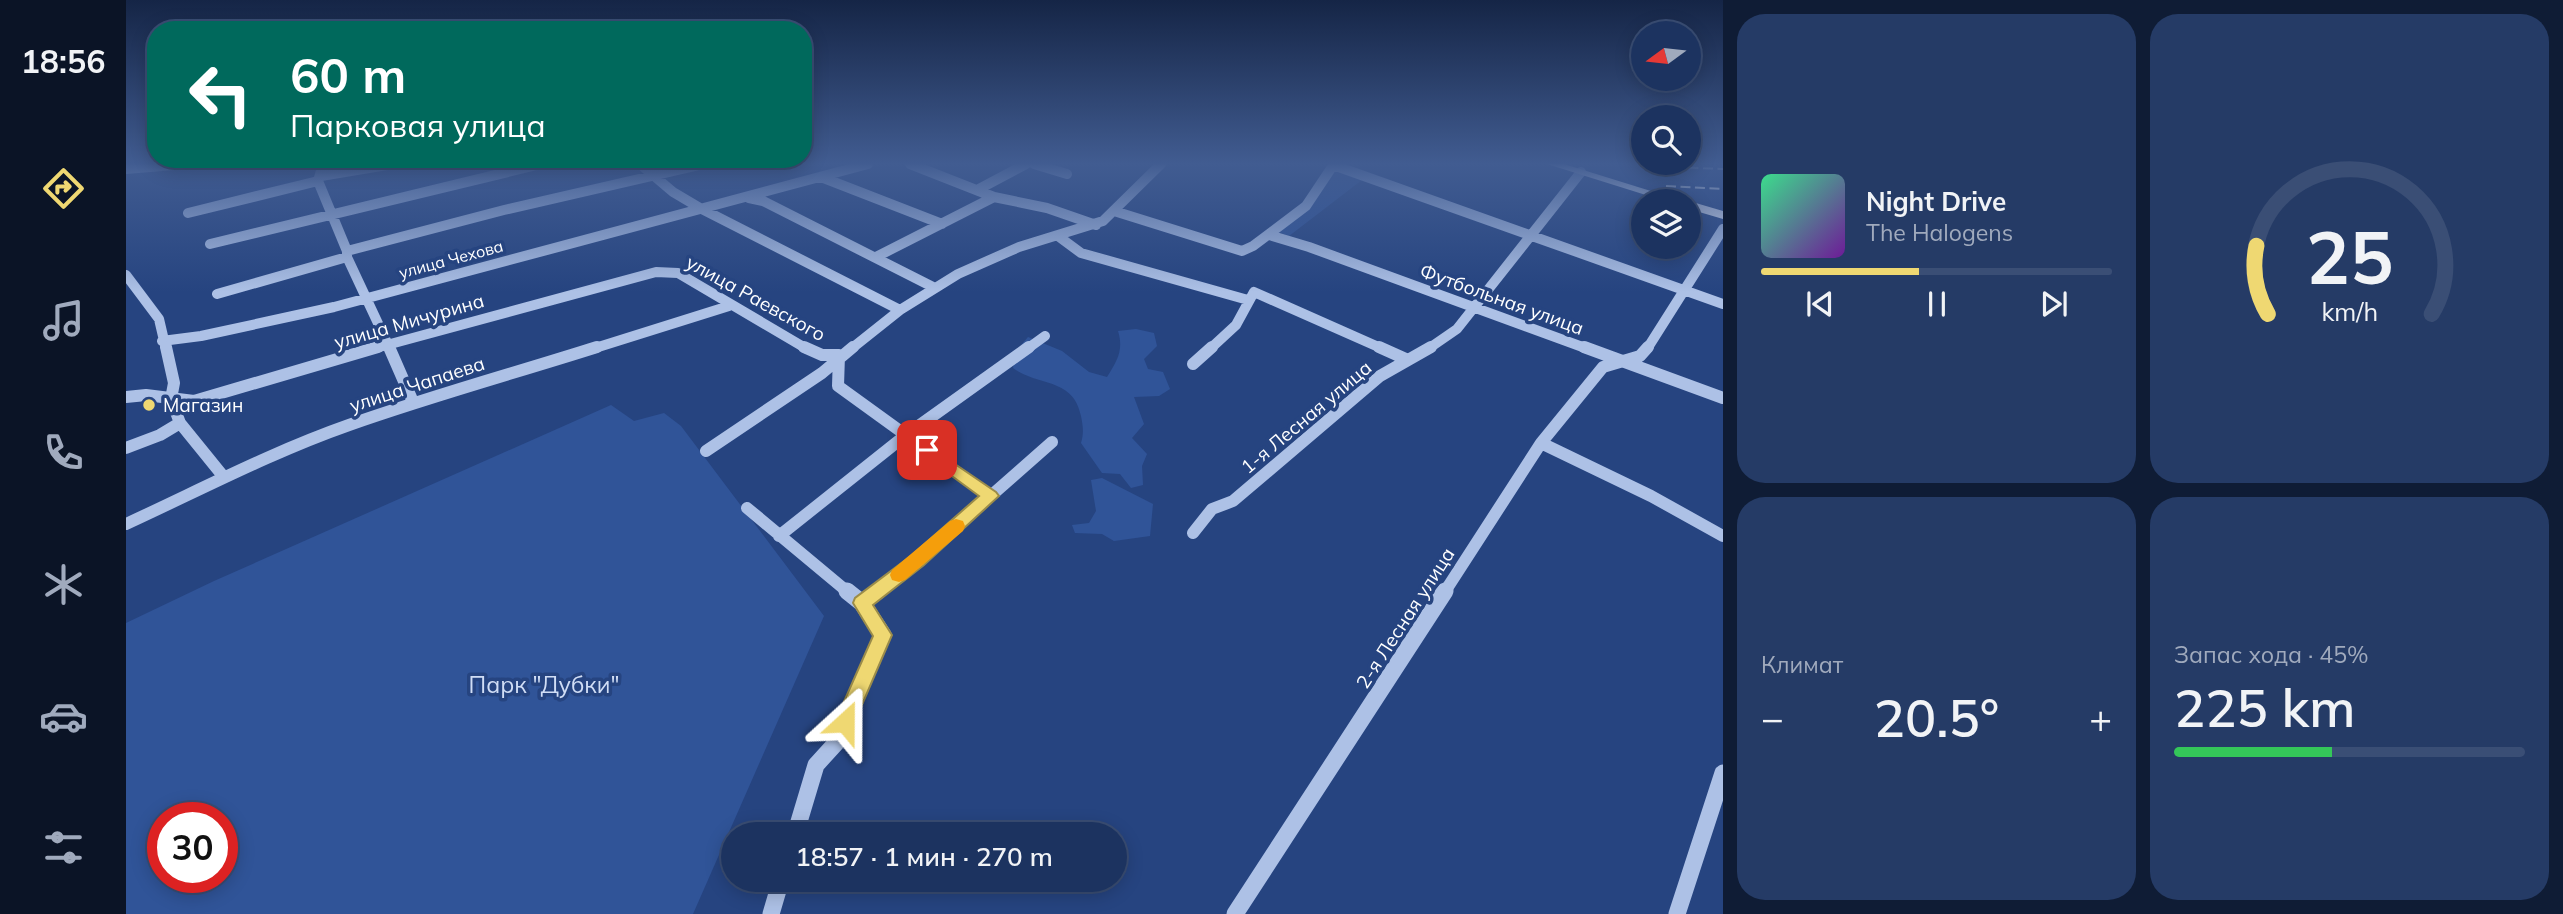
<!DOCTYPE html>
<html lang="ru">
<meta charset="utf-8">
<style>
body{margin:0;font-family:Mulish,sans-serif;background:#253b66;color:#f1f3f6;height:100vh;display:flex;flex-direction:column;font-size:26px;white-space:nowrap}
*{box-sizing:border-box;margin:0}
p{font-size:23px;color:#a0aabd}
.icon{flex:none;width:38px;height:38px;fill:none;stroke:currentColor;stroke-width:2;stroke-linecap:round;stroke-linejoin:round}
.map{position:relative;flex:1;overflow:hidden}
.panel{display:flex;flex-direction:column;gap:14px;padding:14px;background:#0f1c35;width:840px}
.panel>*{flex:none}
.top-card{position:absolute;left:21px;top:21px;width:665px;height:147px;border-radius:28px;box-shadow:0 4px 18px #0003,0 0 0 2px #3a4e75;background:#00695c;color:#fff;overflow:hidden}
.needle{width:46px;rotate:255deg}
.buttons{position:absolute;left:1505px;top:21px;display:grid;gap:14px}
.buttons a{display:grid;place-items:center;width:70px;height:70px;border-radius:50%;background:#1c3360;box-shadow:0 4px 18px #0003,0 0 0 2px #3a4e75;font-size:35px}
.speed{position:absolute;left:21px;top:802px;display:flex;gap:14px;font-size:35px;font-weight:700;text-align:center}
.speed>*{display:grid;place-content:center;width:91px;height:91px;border-radius:50%;background:#1c3360;box-shadow:0 4px 18px #0003,0 0 0 2px #3a4e75;line-height:1}
.speed .limit{border:10px solid #d22;background:#fff;color:#111}
.pin{position:absolute;display:grid;place-items:center;width:60px;height:60px;color:#fff;margin:-30px;border-radius:14px;box-shadow:0 4px 10px #0006}
.me{position:absolute;width:77px;margin:-38px;rotate:24deg;stroke-linejoin:round;filter:drop-shadow(0 0 5px #0008)}
.turn{display:flex;align-items:center;gap:24px;height:147px;padding:0 28px;font-size:32px}
.turn .icon{width:91px;height:91px;stroke-width:2.5}
.turn b{display:block;font-size:49px;line-height:60px}
.big{font-size:52px;font-weight:600;line-height:1.1}
.panel .widget{flex:1;display:flex;flex-direction:column;justify-content:center;gap:10px;min-width:0;padding:0 24px;border-radius:28px;background:#253b66}
.panel .dial{align-items:center;gap:0}
.dial svg{height:182px;overflow:visible;fill:none;stroke:#3a4e75;stroke-width:7;stroke-linecap:round;text-anchor:middle}
.dial text{fill:#f1f3f6;stroke:none}
.song{display:flex;align-items:center;gap:21px}
.cover{width:84px;height:84px;border-radius:10px;background:linear-gradient(135deg,hsl(150 70% 55%),hsl(280 70% 35%))}
.played{height:7px;border-radius:4px;background:linear-gradient(90deg,#efd872 45%,#3a4e75 45%)}
.keys{display:flex;justify-content:space-around;direction:ltr}
.heat{display:flex;justify-content:space-between;align-items:center;font-size:38px;direction:ltr}
.charge{height:10px;border-radius:5px;background:linear-gradient(90deg,#34c759 45%,#3a4e75 0)}
.panel .tiles{flex:1;display:grid;gap:14px;grid-template-columns:repeat(2,1fr)}
.trip{position:absolute;left:595px;top:822px;width:406px;height:70px;border-radius:35px;background:#1c3360;box-shadow:0 4px 18px #0003,0 0 0 2px #3a4e75;font-weight:600;line-height:70px;text-align:center}
main{display:flex;flex:1;min-height:0}
.menu{display:flex;flex-direction:column;width:126px;justify-content:space-around;align-items:center;background:#0b1426;color:#a0aabd}
.menu .icon{width:49px;height:49px}
.menu .selected{color:#efd872}
.menu b{font-size:32px;color:#f1f3f6}
.map>svg:first-child{display:block}
.green{fill:#305498;fill-rule:evenodd}
.lines{fill:none;stroke-linecap:round;stroke-linejoin:round}
.minor-far2{stroke:#adc1e6;stroke-width:10}
.minor-far1{stroke:#adc1e6;stroke-width:12}
.minor{stroke:#adc1e6;stroke-width:17}
.major{fill:#eef2fd;fill-rule:evenodd}
.rail{stroke:#fff;stroke-width:2;stroke-dasharray:10 4.5;stroke-linecap:butt}
.route{fill:#efd872;stroke:#9b8c4a;stroke-width:2}
.slow{fill:#f59e0b}
.poi-dot{fill:#efd872;stroke:#264480;stroke-width:2.5}
.labels{text-anchor:middle;stroke-width:7;stroke-linejoin:round;paint-order:stroke}
.far-street-label{font-size:16px;fill:#fff;stroke:#264480}
.street-label{font-size:19px;fill:#fff;stroke:#264480}
.poi-label{font-size:19px;fill:#fff;stroke:#264480;text-anchor:start}
.near-park-label{font-size:23px;fill:#d0ddf5;stroke:#264480}
</style>
<main>
<nav class="menu">
<b>18:56</b>
<svg class="icon selected" aria-label="directions" viewBox="0 0 24 24"><path d="M12 3l9 9-9 9-9-9zM9 14v-3h6M13 9l2 2-2 2"/></svg>
<svg class="icon" aria-label="music" viewBox="0 0 24 24"><path d="M9 18V5l10-2v13"/><circle cx="6" cy="18" r="3"/><circle cx="16" cy="16" r="3"/></svg>
<svg class="icon" aria-label="phone" viewBox="0 0 24 24"><path d="M5 4h4l2 5-3 2q2 4 5 5l2-3 5 2v4C11 20 4 13 5 4z"/></svg>
<svg class="icon" aria-label="climate" viewBox="0 0 24 24"><path d="M12 3v18M4 7l16 10M4 17L20 7"/></svg>
<svg class="icon" aria-label="car" viewBox="0 0 24 24"><path d="M5 17H2v-5l4-1 3-4h7l3 4 3 1v5h-3M9 17h6M6 11h13"/><circle cx="7" cy="17" r="2"/><circle cx="17" cy="17" r="2"/></svg>
<svg class="icon" aria-label="filters" viewBox="0 0 24 24"><path d="M4 7h16M4 17h16"/><circle cx="9" cy="7" r="2"/><circle cx="15" cy="17" r="2"/></svg>
</nav>
<div class="map">
<svg width="1597" height="914" viewBox="0 0 1597 914">
<rect width="100%" height="100%" fill="#264480"/>
<path class="green" d="M1208 169 1236 180 1163 236 1149 231Z
M1010 329 1028 333 1031 346 1018 359 1022 369 1037 372 1044 389 1033 396 1008 397 1018 424 1006 438 1021 454 1016 466 1017 485 1005 488 994 474 976 473 955 443C958 433 957 426 955 416 947 377 912 387 887 368L890 351 902 337 936 351 963 372 981 377C991 361 998 350 992 331Z
M485 405 508 421 538 413 555 426 698 616 567 914H0V623L88 581ZM37 817H96V877H37Z
M976 478 1027 504 1024 536 988 541 976 534 949 533 946 525 963 523 970 511 965 480Z"/>
<g class="lines">
<path class="minor-far2" d="M197 164 192 181 221 251V257L264 349
M514 164 547 192 574 208 774 310
M784 164 868 197 921 208 970 225
M908 164 941 174
M1207 165 1597 304
M0 169 60 164
M195 176 267 164
M695 177 816 224
M853 189 900 164
M623 198 637 201 807 287
M988 211 1116 251 1127 246 1180 206 1208 164
M62 213 192 181
M1143 235 1183 247 1462 349
M932 236 955 253 1122 300
M84 244 415 164
M221 251 378 210 578 164
M750 257 868 197
M0 275 33 319 40 349
M91 294 221 257
M36 341 75 336 208 307 742 164
M246 349 530 272 552 273 681 349
M466 349 603 306
M725 349 774 310 832 274 893 247 977 221 1035 164
M901 349 919 336
M1084 349 1110 325 1128 292 1257 349
M1302 349 1331 329 1455 172
M1521 349 1597 229"/>
<path class="minor-far1" d="M40 347 48 383 45 399 54 423 97 476
M263 347 287 402
M678 347 696 355H713
M1253 347 1282 360
M1458 347 1597 398
M713 355 712 386 864 496
M1067 364 1086 347
M0 397 20 395 68 401 252 347
M1415 443 1525 496 1597 536
M0 448 34 435 54 423
M580 451 696 373 727 347
M621 508 723 593
M0 524C74 490 146 452 223 425 305 396 389 373 471 347
M1067 533 1086 509 1107 501 1254 376 1305 347
M653 536 780 435 903 347
M749 593 792 560 926 442
M1318 593 1415 443 1477 367 1514 356 1522 347"/>
<path class="minor" d="M736 603 752 591
M669 835 690 765 710 743 757 635 736 603 721 591
M645 914 655 880
M1109 914 1319 591
M1551 914 1597 773"/>
<path class="major" d="M1421 164H1438L1557 201H1539Z
M1563 201 1597 211V219L1563 209Z"/>
<path class="rail" d="M1548 167 1597 169
M1540 186 1597 189"/>
</g>
<linearGradient id="sky" x2="0" y2="1"><stop stop-color="#152546"/><stop offset="0.56" stop-color="#415c91"/><stop offset="1" stop-color="#415c91" stop-opacity="0"/></linearGradient>
<rect width="1597" height="292" fill="url(#sky)"/>
<path class="route" d="M801 445 870 492 873 496 798 565 747 605 766 635 726 728 719 731 712 728 709 722 747 636 727 603 729 598 786 555 853 496 796 454 793 450Z"/>
<path class="slow" d="M830 519 837 521 839 526 837 531 779 580 773 582 766 580 764 575 766 570 824 521Z"/>
<circle class="poi-dot" cx="23" cy="405" r="7"/>
<g class="labels">
<g class="far-street-label">
<text transform="translate(325 259) rotate(-15)" y="6">улица Чехова</text>
</g>
<g class="street-label">
<text transform="translate(630 298) rotate(29)" y="7">улица Раевского</text>
<text transform="translate(1376 299) rotate(20)" y="7">Футбольная улица</text>
<text transform="translate(283 321) rotate(-16)" y="7">улица Мичурина</text>
<text transform="translate(291 384) rotate(-18)" y="7">улица Чапаева</text>
<text transform="translate(1180 417) rotate(-40)" y="7">1-я Лесная улица</text>
<text transform="translate(1279 618) rotate(-57)" y="7">2-я Лесная улица</text>
</g>
<g class="poi-label">
<text x="37" y="412">Магазин</text>
</g>
<g class="near-park-label">
<text x="418" y="693">Парк "Дубки"</text>
</g>
</g>
</svg>
<div class="buttons">
<a><svg class="needle" viewBox="-14 -14 28 28"><path d="M0-13l5 13h-10z" fill="#e53935"/><path d="M0 13l5-13h-10z" fill="#a0aabd"/></svg></a>
<a><svg class="icon" aria-label="search" viewBox="0 0 24 24"><circle cx="10" cy="10" r="6"/><path d="M15 15l6 6"/></svg></a>
<a><svg class="icon" aria-label="layers" viewBox="0 0 24 24"><path d="M12 4l9 5-9 5-9-5zM3 14l9 5 9-5"/></svg></a>
</div>
<div class="speed"><div class="limit">30</div></div>
<div class="pin" style="left:801px;top:450px;background:#d93025"><svg class="icon" aria-label="arrive" viewBox="0 0 24 24"><path d="M6 21V4h12l-3 4 3 4H6"/></svg></div>
<svg class="me" style="left:719px;top:722px" viewBox="-20 -20 40 40"><path d="M0-17L14 15 0 8-14 15z" fill="#efd872" stroke="#fff" stroke-width="4"/></svg>
<div class="trip">18:57 · 1 мин · 270 m</div>
<div class="top-card">
<div class="turn"><svg class="icon" aria-label="left" viewBox="0 0 24 24"><path d="M17 20v-9H6M10 6l-5 5 5 5"/></svg><div><b>60 m</b>Парковая улица</div></div>
</div>
</div>
<section class="panel">
<div class="tiles">
<div class="widget">
<div class="song"><i class="cover"></i><div><b>Night Drive</b><p>The Halogens</p></div></div>
<div class="played"></div>
<div class="keys"><svg class="icon" aria-label="previous" viewBox="0 0 24 24"><path d="M18 5L8 12l10 7zM5 5v14"/></svg><svg class="icon" aria-label="pause" viewBox="0 0 24 24"><path d="M8 5v14M16 5v14"/></svg><svg class="icon" aria-label="next" viewBox="0 0 24 24"><path d="M6 5l10 7-10 7zM19 5v14"/></svg></div>
</div>
<div class="widget dial"><svg viewBox="0 0 100 80">
<path d="M14 69A42 42 0 1 1 86 69"/>
<path d="M14 69A42 42 0 0 1 9 39" stroke="#efd872"/>
<text x="50" y="56" font-size="32" font-weight="700">25</text>
<text x="50" y="72" font-size="11">km/h</text>
</svg></div>
<div class="widget"><p>Климат</p>
<div class="heat"><a>−</a><b class="big">20.5°</b><a>+</a></div>
</div>
<div class="widget"><p>Запас хода · 45%</p><b class="big">225 km</b><div class="charge"></div></div>
</div>
</section>
</main>
